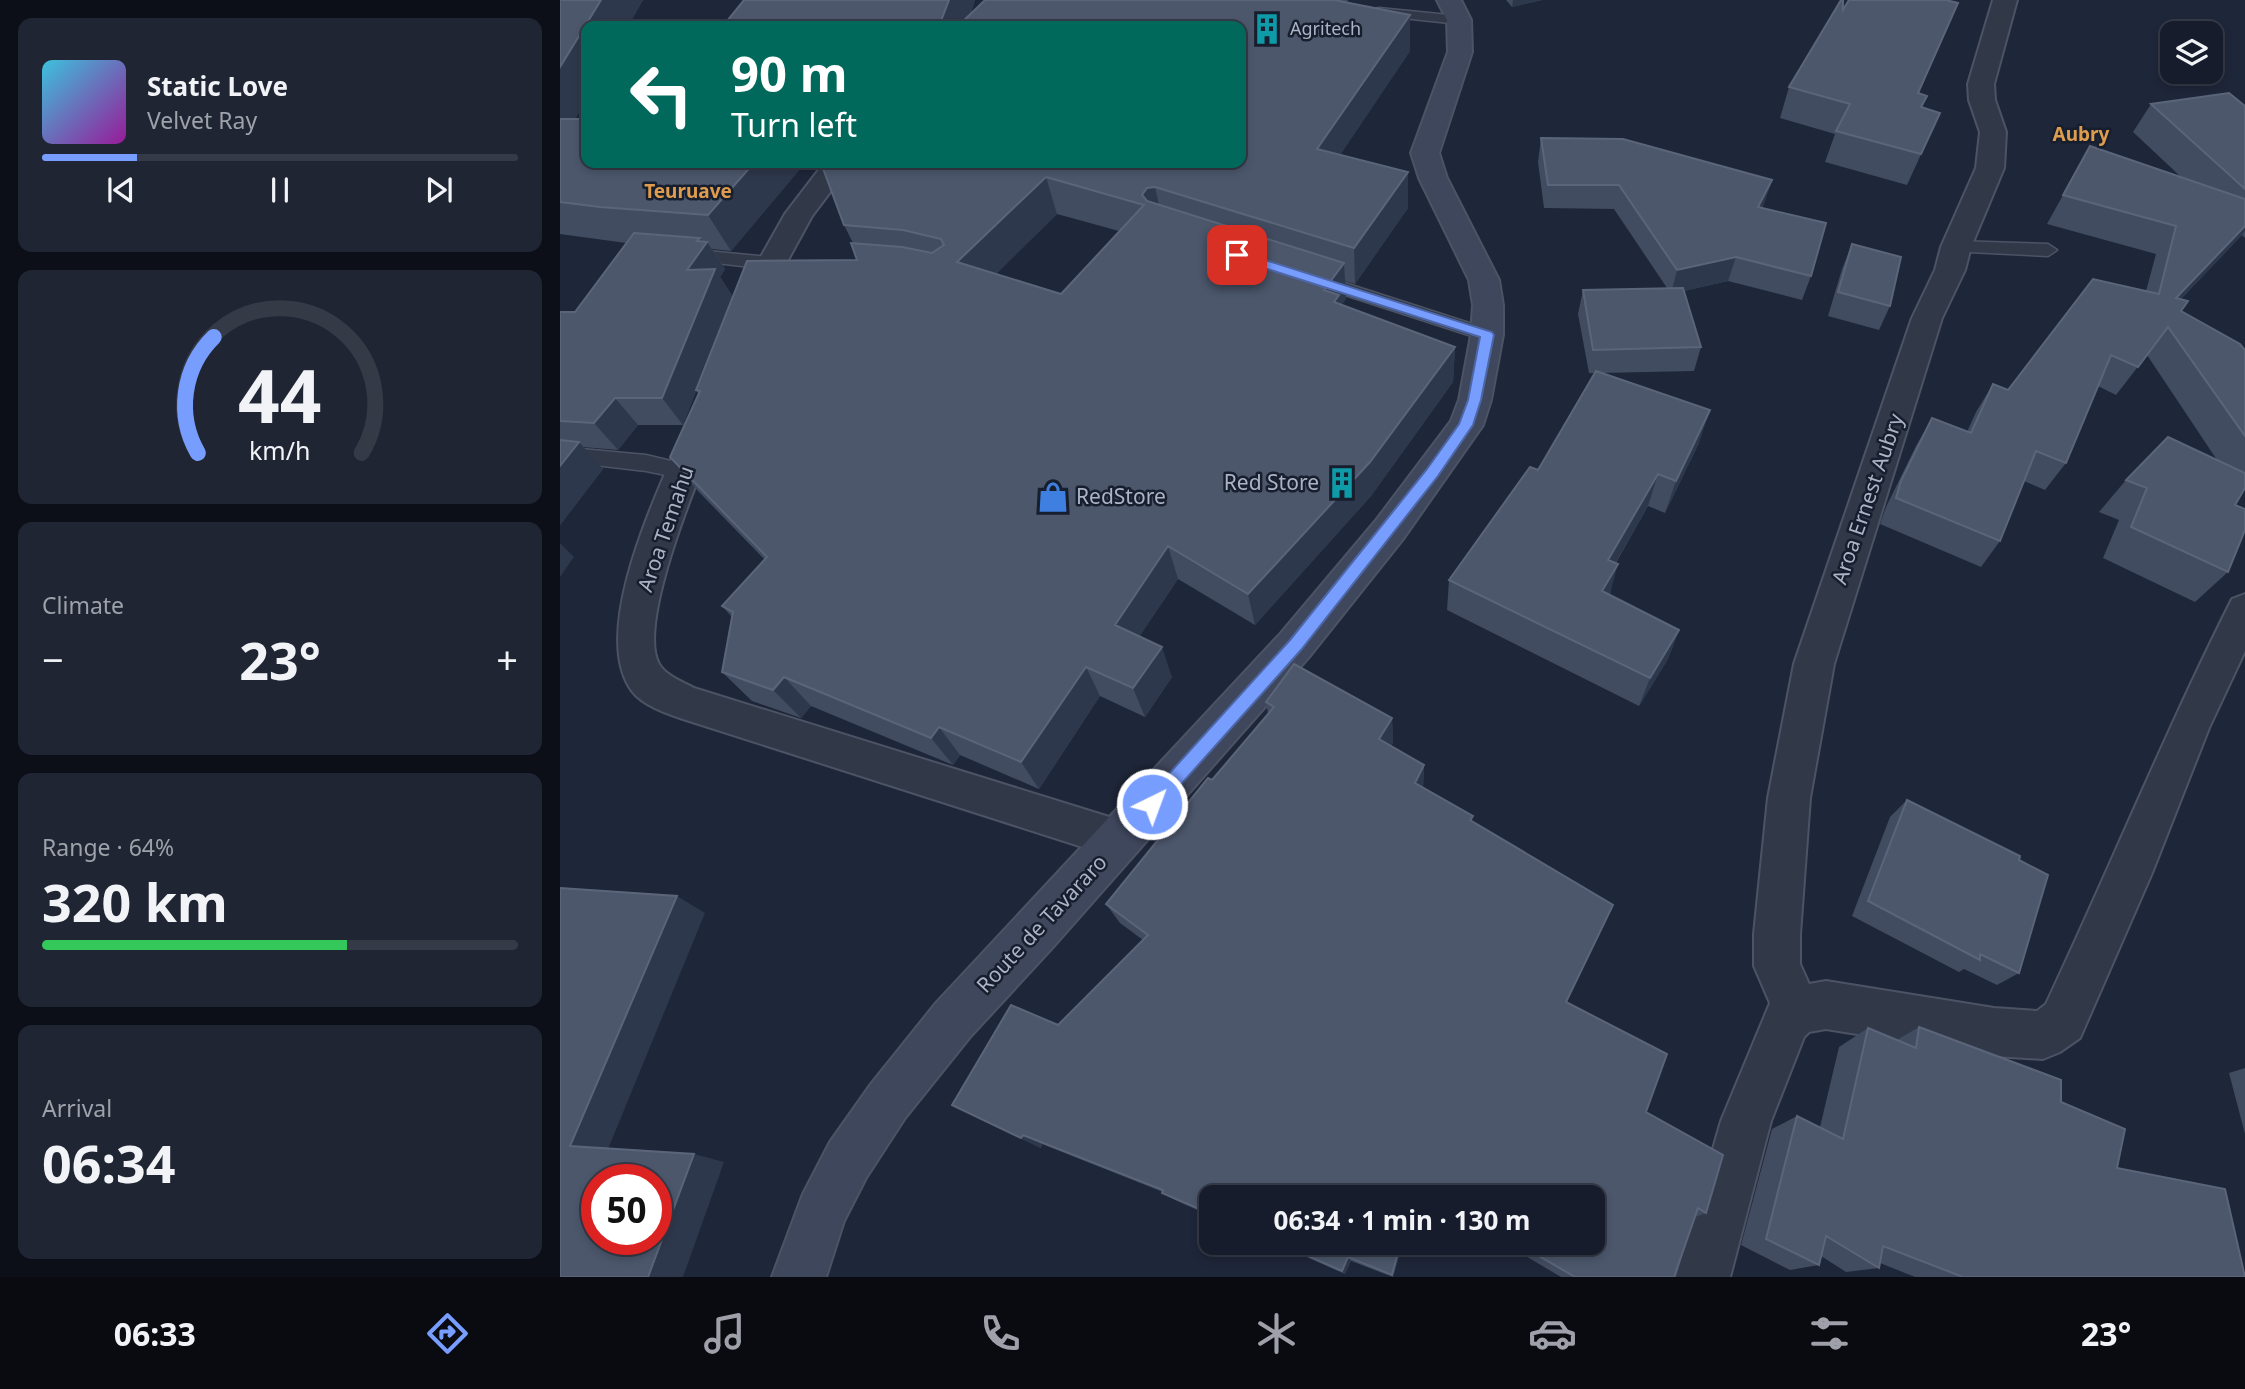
<!DOCTYPE html>
<meta charset="utf-8">
<style>
body{margin:0;font-family:"Noto Sans",sans-serif;background:#1f2533;color:#f1f3f6;height:100vh;display:flex;flex-direction:column;font-size:26px;white-space:nowrap}
*{box-sizing:border-box;margin:0}
p{font-size:23px;color:#9ea1a9}
.icon{flex:none;width:38px;height:38px;fill:none;stroke:currentColor;stroke-width:2;stroke-linecap:round;stroke-linejoin:round}
.map{position:relative;flex:1;overflow:hidden}
.details{display:flex;flex-direction:column;gap:18px;padding:18px;background:#0c0f18;width:560px}
.details>*{flex:none}
.hud{position:absolute;left:21px;top:21px;width:665px;height:147px;border-radius:14px;box-shadow:0 4px 10px #0003,0 0 0 2px #353a47;background:#00695c;color:#fff;overflow:hidden}
.tools{position:absolute;left:1600px;top:21px;display:grid;gap:14px}
.tools a{display:grid;place-items:center;width:63px;height:63px;border-radius:14px;background:#161c2b;box-shadow:0 4px 10px #0003,0 0 0 2px #353a47;font-size:35px}
.speed{position:absolute;left:21px;top:1164px;display:flex;gap:14px;font-size:35px;font-weight:700;text-align:center}
.speed>*{display:grid;place-content:center;width:91px;height:91px;border-radius:50%;background:#161c2b;box-shadow:0 4px 10px #0003,0 0 0 2px #353a47;line-height:1}
.speed .limit{border:10px solid #d22;background:#fff;color:#111}
.pin{position:absolute;display:grid;place-items:center;width:60px;height:60px;color:#fff;margin:-30px;border-radius:14px;box-shadow:0 4px 10px #0006}
.me{position:absolute;width:77px;margin:-38px;rotate:42deg;stroke-linejoin:round;filter:drop-shadow(0 0 5px #0008)}
.turn{display:flex;align-items:center;gap:24px;height:147px;padding:0 35px;font-size:32px}
.turn .icon{width:91px;height:91px;stroke-width:2.5}
.turn b{display:block;font-size:49px;line-height:60px}
.big{font-size:52px;font-weight:700;line-height:1.1}
.details .widget{flex:1;display:flex;flex-direction:column;justify-content:center;gap:10px;min-width:0;padding:0 24px;border-radius:14px;background:#1f2533}
.details .dial{align-items:center;gap:0}
.dial svg{height:182px;overflow:visible;fill:none;stroke:#353a47;stroke-width:7;stroke-linecap:round;text-anchor:middle}
.dial text{fill:#f1f3f6;stroke:none}
.song{display:flex;align-items:center;gap:21px}
.cover{width:84px;height:84px;border-radius:10px;background:linear-gradient(135deg,hsl(190 70% 55%),hsl(300 70% 35%))}
.played{height:7px;border-radius:4px;background:linear-gradient(90deg,#779dff 20%,#353a47 20%)}
.keys{display:flex;justify-content:space-around;direction:ltr}
.heat{display:flex;justify-content:space-between;align-items:center;font-size:38px;direction:ltr}
.charge{height:10px;border-radius:5px;background:linear-gradient(90deg,#34c759 64%,#353a47 0)}
.trip{position:absolute;left:639px;top:1185px;width:406px;height:70px;border-radius:14px;background:#161c2b;box-shadow:0 4px 10px #0003,0 0 0 2px #353a47;font-weight:700;line-height:70px;text-align:center}
.menu{display:flex;height:112px;justify-content:space-around;align-items:center;background:#090b11;color:#9ea1a9}
.menu .icon{width:49px;height:49px}
.menu .selected{color:#779dff}
.menu b{font-size:32px;color:#f1f3f6}
main{display:flex;flex:1;min-height:0}
.map>svg:first-child{display:block}
.lines{fill:none;stroke-linecap:round;stroke-linejoin:round}
.lane-casing{stroke:#4c5364;stroke-width:3}
.street-casing{stroke:#4c5364;stroke-width:4}
.secondary-casing{stroke:#4c5364;stroke-width:4}
.lane{fill:#313949;fill-rule:evenodd}
.street{fill:#313949;fill-rule:evenodd}
.secondary{fill:#3f475d;fill-rule:evenodd}
.wall{fill:#414c61;fill-rule:evenodd}
.shaded-wall{fill:#2e384c}
.building{fill:#4c576c;stroke:#5b657a;stroke-width:2;fill-rule:evenodd}
.route{fill:#779dff;stroke:#4d66a6;stroke-width:2}
.labels{text-anchor:middle;stroke-width:5;stroke-linejoin:round;paint-order:stroke}
.far-poi-label{font-size:18px;fill:#abb3c6;stroke:#171e2d;text-anchor:start}
.far-neighbourhood-label{font-size:19px;font-weight:bold;fill:#de9c4e;stroke:#171e2d}
.poi-label{font-size:21px;fill:#abb3c6;stroke:#171e2d;text-anchor:end}
.street-label{font-size:21px;fill:#abb3c6;stroke:#171e2d}
</style>
<main>
<section class="details">
<div class="widget">
<div class="song"><i class="cover"></i><div><b>Static Love</b><p>Velvet Ray</p></div></div>
<div class="played"></div>
<div class="keys"><svg class="icon" aria-label="previous" viewBox="0 0 24 24"><path d="M18 5L8 12l10 7zM5 5v14"/></svg><svg class="icon" aria-label="pause" viewBox="0 0 24 24"><path d="M8 5v14M16 5v14"/></svg><svg class="icon" aria-label="next" viewBox="0 0 24 24"><path d="M6 5l10 7-10 7zM19 5v14"/></svg></div>
</div>
<div class="widget dial"><svg viewBox="0 0 100 80">
<path d="M14 69A42 42 0 1 1 86 69"/>
<path d="M14 69A42 42 0 0 1 21 18" stroke="#779dff"/>
<text x="50" y="56" font-size="32" font-weight="700">44</text>
<text x="50" y="72" font-size="11">km/h</text>
</svg></div>
<div class="widget"><p>Climate</p>
<div class="heat"><a>−</a><b class="big">23°</b><a>+</a></div>
</div>
<div class="widget"><p>Range · 64%</p><b class="big">320 km</b><div class="charge"></div></div>
<div class="widget"><p>Arrival</p><b class="big">06:34</b></div>
</section>
<div class="map">
<svg width="1685" height="1277" viewBox="0 0 1685 1277">
<rect width="100%" height="100%" fill="#1e2639"/>
<g class="lines">
<defs>
<path id="lane" d="M819 8 899 16 906 20 899 24 814 15V9Z
M1396 241 1488 244 1497 250 1488 256 1390 251 1387 247Z
M127 249 218 258 227 264 218 270 121 259 118 255Z
M757 274 934 331 936 335 934 339 927 341 751 284 748 280 751 276Z
M0 447 86 455 132 466 135 471 132 476 125 479 86 471 0 461Z"/>
<path id="street" d="M1433 0H1457L1434 84 1435 100 1446 132 1444 168 1411 247 1405 270 1382 318 1274 664 1250 798 1240 934V964L1249 984 1266 981 1434 1008 1477 1011 1486 1004C1549 870 1605 732 1672 599L1685 594V651L1649 728 1592 873 1520 1038 1500 1052 1483 1059 1434 1056 1266 1029 1249 1032 1244 1037 1211 1121 1170 1277H1116L1161 1121 1210 1003 1194 966V934L1208 798 1234 664 1352 318 1375 270 1381 247 1416 168 1420 132 1409 100 1408 84Z
M264 163H292L252 216 198 315 187 318 176 315 172 308 225 214Z
M142 415 154 418 159 427C141 471 76 623 99 664 106 676 123 682 134 688L575 825 582 839 575 853 560 859 123 719C108 714 82 705 72 691 28 631 100 488 125 427L130 418Z"/>
<path id="secondary" d="M877 0H901L911 20 912 52 879 153 887 178 939 280 943 305V335L931 400 923 425 843 539 749 657 493 947 410 1037 345 1118 306 1178 284 1221 266 1277H212L243 1194 270 1142 311 1084 376 1003 721 633 817 519 891 421 899 400 911 335 913 305 909 280 859 178 851 153 888 52 887 20Z"/>
</defs>
<use href="#lane" class="lane-casing"/>
<use href="#street" class="street-casing"/>
<use href="#secondary" class="secondary-casing"/>
<use href="#lane" class="lane"/>
<use href="#street" class="street"/>
<use href="#secondary" class="secondary"/>
</g>
<path class="wall" d="M0 0H83L68 26H26V100L15 119 245 163 171 251 152 249 165 269 160 277 173 297 297 260 293 243 284 225 261 163H681L163 26 184 0H415L410 15 425 0H788L787 2 782 1 850 15V51L780 155 848 208 795 284 785 281 786 299 781 305 895 347 893 382 811 496 695 625 618 579 579 637 612 677 585 717 540 696 479 789 400 755 393 765 251 706 241 718 192 701 162 672 172 617 162 606 204 559 138 491 110 457 139 394 136 391 123 425H78L58 450 23 447 43 469 0 525V312H15L66 243 0 234ZM497 214 559 231 501 294 436 274Z
M946 0H982L952 7Z
M1283 10 1385 34 1358 94 1367 96 1362 108 1380 113 1347 185 1265 162 1275 134 1220 118 1229 87Z
M1591 104 1685 106V238L1682 235 1621 299V311L1685 350V488L1675 505 1668 572 1635 602 1543 558 1559 520 1539 512 1566 480 1657 460 1587 355 1556 395 1538 386 1506 463 1485 490 1464 481 1440 541 1421 567 1320 524 1326 507 1356 446 1372 418 1407 432 1416 412 1433 384 1448 390 1586 291 1596 254 1487 224 1530 146 1620 176 1573 132Z
M981 138 1212 180 1202 208 1251 276 1242 300 1168 281 1124 291 1141 347 1134 371 1041 373 1139 443 1105 513 1088 506 1056 563 1050 595 1119 630 1108 659 1079 706 887 610 889 580 978 470 1035 373H1029L1018 314 1023 290 1107 288 1054 209 984 208 978 162Z
M1292 244 1330 306 1319 330 1268 316 1282 269Z
M706 702 832 718 833 743 831 746 864 765 863 788 913 816 912 821 1006 1002 1086 1112 1146 1213 1135 1217 1114 1277H1001L942 1242H1032V1197H863L857 1193 856 1197H651V1216L615 1200 602 1193 603 1192 482 1144 481 1148 392 1105 498 1025 583 940 560 923 546 904 708 714Z
M1347 800 1459 860V973L1437 985 1404 969 1399 972 1292 916 1330 817Z
M1359 1027 1501 1102 1557 1168 1685 1277H1355L1320 1263 1319 1268 1286 1272 1261 1256 1259 1265 1230 1270 1181 1245 1212 1129 1237 1116 1260 1127 1279 1047 1308 1028 1337 1040Z
M1685 1068V1134L1669 1073Z
M713 1242H843L833 1277 791 1261 785 1274Z"/>
<path class="shaded-wall" d="M41 0H83L68 26H26V100L0 146V67Z
M389 0H415L405 26H379Z
M953 0H982L952 7Z
M1398 3 1385 34 1345 124 1358 93Z
M850 15V51L760 185 757 149Z
M194 163H245L171 251 148 215Z
M848 172V208L795 284 794 248Z
M486 177 497 214 412 298 397 262Z
M1212 180 1204 204 1191 231 1198 207Z
M595 187 603 223 582 195 587 188Z
M1685 226V231L1682 235 1594 327 1616 298Z
M140 238 144 245 147 242 165 269 160 277 173 297 123 425 102 398 127 270 137 241Z
M1176 257 1168 281 1111 294 1117 270Z
M784 263 786 299 780 307 764 290Z
M895 347 893 382 811 496 695 625 688 594Z
M55 398 78 425 58 450 34 423Z
M1150 410 1139 443 1105 513 1116 481Z
M19 442 43 469 0 525V466Z
M1098 474 1088 506 1040 590 1048 560Z
M0 543 14 557 0 577Z
M608 546 618 579 567 655 555 625Z
M1058 564 1050 594 1042 591Z
M1119 630 1108 659 1079 706 1090 678Z
M602 647 612 677 585 717 573 688Z
M526 667 540 696 479 789 461 762Z
M224 677 251 706 241 718 213 690Z
M832 718 833 743 820 764 819 739Z
M379 727 400 755 393 765 371 738Z
M864 765 863 789 855 783Z
M117 896 145 913 46 1154 10 1146Z
M463 1135 482 1144 481 1148 461 1138Z
M134 1154 164 1162 123 1277H88Z
M841 1242H843L833 1277 832 1275Z
M788 1257 791 1261 785 1274 782 1271Z"/>
<path class="building" d="M0 0H41L0 67Z
M184 0H389L379 26H163Z
M425 0H774L850 15 757 149 848 172 794 248 595 187 587 188 582 195 587 201 784 263 764 290 779 295 774 302 895 347 810 462 688 594 608 546 555 625 602 647 573 688 526 667 461 762 379 727 371 738 224 677 213 690 162 672 173 612 162 606 207 557 110 457 140 391 136 390 187 261 297 260 291 243 342 247 372 253 384 245 381 239 343 230 284 225 261 163H681V26H398ZM486 177 584 205 501 294 397 262Z
M1281 0H1283V10L1289 0H1386L1398 3 1358 93 1367 96 1361 107 1380 113 1361 154 1276 131 1290 104 1229 87Z
M1669 93 1685 106V189L1591 104Z
M0 119H26V163H194L148 215 40 207 0 202Z
M981 138 1063 139 1212 180 1198 207 1266 223 1251 276 1176 257 1117 270 1059 185H988Z
M1530 146 1685 199V226L1616 298 1628 301 1621 311 1680 344 1685 350V436L1608 327 1578 367 1551 355 1506 463 1476 451 1440 541 1336 498 1341 481 1372 418 1411 433 1433 384 1448 390 1533 279 1599 294 1616 226 1503 195Z
M74 233 140 238 137 241 147 242 127 270 155 269 102 398H55L34 423 0 421V312H15Z
M1292 244 1341 257 1330 306 1278 292Z
M1123 288 1141 347 1033 350 1023 290Z
M1036 371 1150 410 1116 481 1098 474 1048 560 1058 564 1042 591 1119 630 1090 678 889 580 970 467 978 470Z
M1608 437 1685 473V488L1675 505 1685 509V530L1668 572 1571 527 1587 488 1566 480Z
M0 440 19 442 0 466Z
M734 664 832 718 819 739 864 765 855 783 913 816 910 820 1053 905 1006 1002 1107 1054 1086 1112 1163 1155 1146 1213 1138 1208 1114 1277H1015L955 1242H1032V1197H876L857 1186 854 1197H651V1214L602 1193 603 1190 463 1135 461 1138 392 1105 451 1005 498 1025 588 935 546 904 648 778 652 780 714 707 706 702Z
M1347 800 1460 856 1459 860 1488 875 1459 973 1420 954V960L1308 901Z
M0 888 117 896 10 1146 134 1154 88 1277H0ZM37 1180H96V1239H37Z
M1359 1027 1501 1080V1102L1565 1129 1557 1168 1665 1189 1685 1277H1403L1323 1246 1319 1268 1266 1236 1259 1265 1206 1239 1237 1116 1283 1139 1308 1028 1356 1048Z
M716 1242H841L832 1275 788 1257 782 1271Z"/>
<path class="route" d="M677 251 932 332 934 335 921 400 913 425 878 476 741 650 598 810 592 812 586 810 583 804 586 799 730 640 867 469 899 424 908 400 920 337 673 258 671 255Z"/>
<defs>
<symbol id="building-bare" viewBox="-9 -9 18 18"><path d="M-4-6H4V6H1V3H-1V6H-4ZM-2.5-4.3h1.7v1.8h-1.7ZM.8-4.3h1.7v1.8H.8ZM-2.5-1h1.7V.8h-1.7ZM.8-1h1.7V.8H.8Z" fill="#0f9aa8" stroke="#171e2d" stroke-width="2.5" paint-order="stroke"/></symbol>
<symbol id="shop-bare" viewBox="-9 -9 18 18"><path d="M-5-2.5h2.3a2.7 3.5 0 0 1 5.4 0H5L5.5 6h-11ZM-1.5-2.5h3a1.5 2.3 0 0 0-3 0Z" fill="#3f7fe0" stroke="#171e2d" stroke-width="2.5" paint-order="stroke"/></symbol>
</defs>
<g fill-rule="evenodd">
<use href="#building-bare" x="685" y="7" width="44" height="44"/>
<use href="#building-bare" x="760" y="461" width="44" height="44"/>
<use href="#shop-bare" x="471" y="475" width="44" height="44"/>
</g>
<g class="labels">
<g class="far-poi-label">
<text x="730" y="35">Agritech</text>
</g>
<g class="far-neighbourhood-label">
<text x="1521" y="141">Aubry</text>
<text x="128" y="198">Teuruave</text>
</g>
<g class="poi-label">
<text x="759" y="490">Red Store</text>
<text x="516" y="504" text-anchor="start">RedStore</text>
</g>
<g class="street-label">
<text transform="translate(1308 499) rotate(-71)" y="7">Aroa Ernest Aubry</text>
<text transform="translate(106 529) rotate(-71)" y="7">Aroa Temahu</text>
<text transform="translate(482 924) rotate(-47)" y="7">Route de Tavararo</text>
</g>
</g>
</svg>
<div class="tools">
<a><svg class="icon" aria-label="layers" viewBox="0 0 24 24"><path d="M12 4l9 5-9 5-9-5zM3 14l9 5 9-5"/></svg></a>
</div>
<div class="speed"><div class="limit">50</div></div>
<div class="pin" style="left:677px;top:255px;background:#d93025"><svg class="icon" aria-label="arrive" viewBox="0 0 24 24"><path d="M6 21V4h12l-3 4 3 4H6"/></svg></div>
<svg class="me" style="left:592px;top:804px" viewBox="-20 -20 40 40"><circle r="17" fill="#779dff" stroke="#fff" stroke-width="3"/><path d="M0-11L8 9 0 5-8 9z" fill="#fff"/></svg>
<div class="trip">06:34 · 1 min · 130 m</div>
<div class="hud">
<div class="turn"><svg class="icon" aria-label="left" viewBox="0 0 24 24"><path d="M17 20v-9H6M10 6l-5 5 5 5"/></svg><div><b>90 m</b>Turn left</div></div>
</div>
</div>
</main>
<nav class="menu">
<b>06:33</b>
<svg class="icon selected" aria-label="directions" viewBox="0 0 24 24"><path d="M12 3l9 9-9 9-9-9zM9 14v-3h6M13 9l2 2-2 2"/></svg>
<svg class="icon" aria-label="music" viewBox="0 0 24 24"><path d="M9 18V5l10-2v13"/><circle cx="6" cy="18" r="3"/><circle cx="16" cy="16" r="3"/></svg>
<svg class="icon" aria-label="phone" viewBox="0 0 24 24"><path d="M5 4h4l2 5-3 2q2 4 5 5l2-3 5 2v4C11 20 4 13 5 4z"/></svg>
<svg class="icon" aria-label="climate" viewBox="0 0 24 24"><path d="M12 3v18M4 7l16 10M4 17L20 7"/></svg>
<svg class="icon" aria-label="car" viewBox="0 0 24 24"><path d="M5 17H2v-5l4-1 3-4h7l3 4 3 1v5h-3M9 17h6M6 11h13"/><circle cx="7" cy="17" r="2"/><circle cx="17" cy="17" r="2"/></svg>
<svg class="icon" aria-label="filters" viewBox="0 0 24 24"><path d="M4 7h16M4 17h16"/><circle cx="9" cy="7" r="2"/><circle cx="15" cy="17" r="2"/></svg>
<b>23°</b>
</nav>
